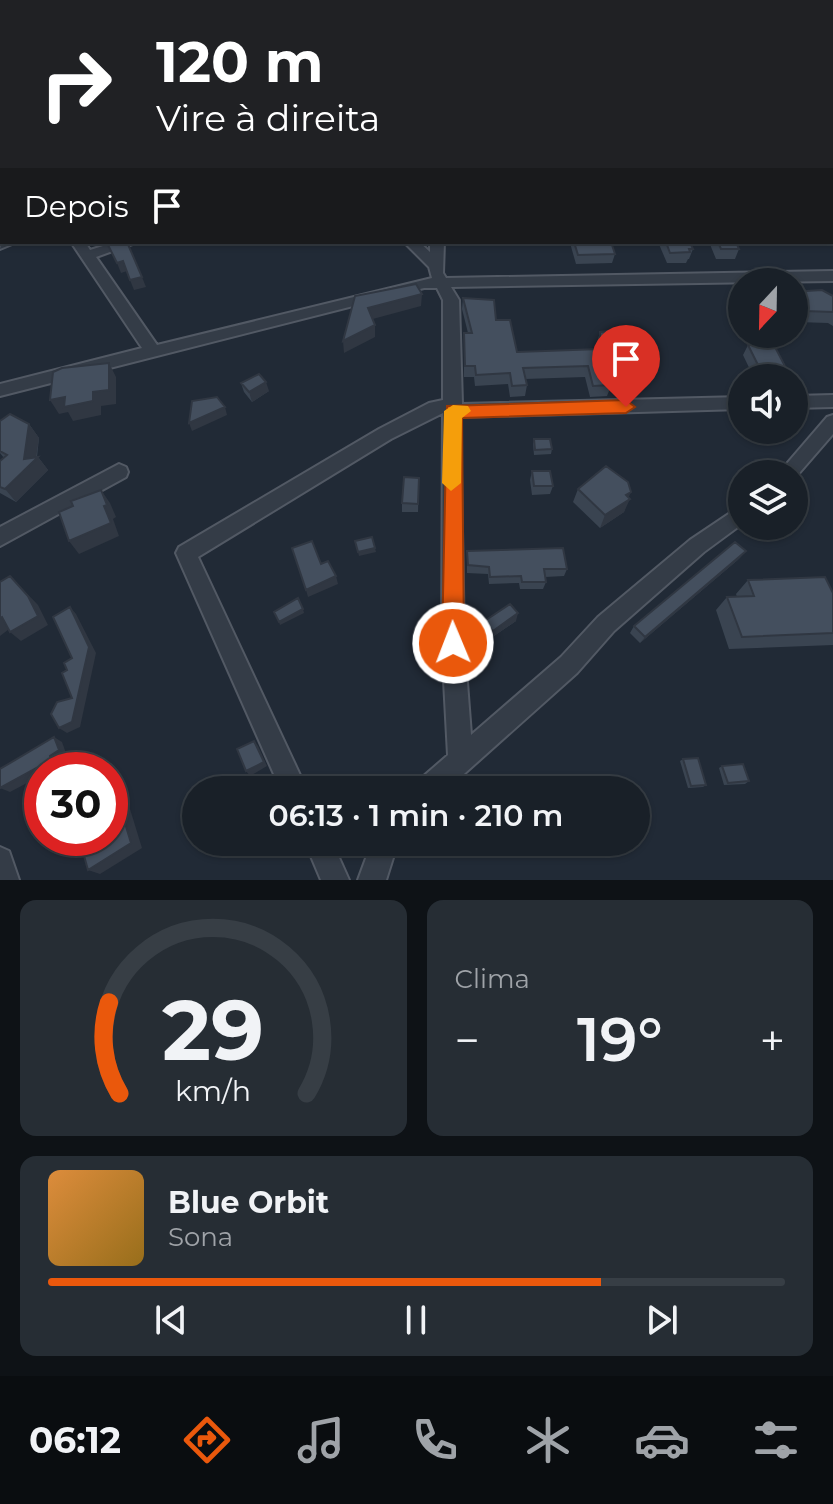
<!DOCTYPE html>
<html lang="pt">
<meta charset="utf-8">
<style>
body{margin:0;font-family:Montserrat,sans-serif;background:#262d34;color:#f1f3f6;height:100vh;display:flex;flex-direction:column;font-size:30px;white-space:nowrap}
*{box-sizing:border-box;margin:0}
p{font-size:26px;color:#9fa3a8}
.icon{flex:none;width:44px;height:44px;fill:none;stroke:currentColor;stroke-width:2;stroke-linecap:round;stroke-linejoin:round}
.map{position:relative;height:880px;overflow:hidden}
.side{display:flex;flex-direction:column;gap:20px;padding:20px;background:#0e1216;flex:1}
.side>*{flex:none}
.top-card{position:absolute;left:0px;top:0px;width:834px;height:244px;box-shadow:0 2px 6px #0004,0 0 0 2px #373e45;background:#202124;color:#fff;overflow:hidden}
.needle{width:52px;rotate:202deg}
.controls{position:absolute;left:728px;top:268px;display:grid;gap:16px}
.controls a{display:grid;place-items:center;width:80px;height:80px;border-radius:50%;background:#192028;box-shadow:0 2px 6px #0004,0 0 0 2px #373e45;font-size:40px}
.speed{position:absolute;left:24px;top:752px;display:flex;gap:16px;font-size:40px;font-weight:700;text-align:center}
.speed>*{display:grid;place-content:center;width:104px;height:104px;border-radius:50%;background:#192028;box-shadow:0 2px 6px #0004,0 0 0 2px #373e45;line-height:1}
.speed .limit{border:12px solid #d22;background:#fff;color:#111}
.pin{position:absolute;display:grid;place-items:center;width:68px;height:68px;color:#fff;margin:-82px -34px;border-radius:50% 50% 50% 0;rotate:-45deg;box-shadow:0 0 8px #0007}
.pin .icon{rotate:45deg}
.me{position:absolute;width:88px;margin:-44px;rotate:359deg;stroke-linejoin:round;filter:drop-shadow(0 0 6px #0008)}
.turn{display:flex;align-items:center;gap:28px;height:168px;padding:0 24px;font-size:36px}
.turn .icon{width:104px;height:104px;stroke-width:2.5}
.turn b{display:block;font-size:56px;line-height:68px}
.then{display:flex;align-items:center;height:76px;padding:0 24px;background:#0003;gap:16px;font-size:30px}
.big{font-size:60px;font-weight:600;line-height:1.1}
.side .widget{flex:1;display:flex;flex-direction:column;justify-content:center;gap:12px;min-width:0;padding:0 28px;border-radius:16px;background:#262d34}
.side .dial{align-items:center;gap:0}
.dial svg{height:208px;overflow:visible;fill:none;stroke:#373e45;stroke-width:7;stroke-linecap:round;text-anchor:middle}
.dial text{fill:#f1f3f6;stroke:none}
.song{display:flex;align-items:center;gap:24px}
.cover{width:96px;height:96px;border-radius:12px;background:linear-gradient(135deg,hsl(30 70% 55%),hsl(40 70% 35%))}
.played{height:8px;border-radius:4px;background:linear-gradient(90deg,#ea580c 75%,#373e45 75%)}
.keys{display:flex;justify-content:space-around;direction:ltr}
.heat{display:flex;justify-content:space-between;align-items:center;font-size:44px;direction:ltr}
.side .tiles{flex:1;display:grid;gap:20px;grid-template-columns:1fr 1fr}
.widget:last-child{grid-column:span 2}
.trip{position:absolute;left:182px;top:776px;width:468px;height:80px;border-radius:40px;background:#192028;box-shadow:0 2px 6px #0004,0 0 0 2px #373e45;font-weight:600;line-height:80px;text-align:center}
.menu{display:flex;height:128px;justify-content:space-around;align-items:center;background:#0a0d10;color:#9fa3a8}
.menu .icon{width:56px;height:56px}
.menu .active{color:#ea580c}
.menu b{font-size:36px;color:#f1f3f6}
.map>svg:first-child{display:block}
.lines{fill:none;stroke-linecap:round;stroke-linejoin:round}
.stream{stroke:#35455d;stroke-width:2}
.minor-casing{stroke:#525964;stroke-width:4}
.minor{fill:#343c47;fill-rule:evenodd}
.wall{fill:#3a4451}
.shaded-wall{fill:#303742}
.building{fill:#444f5e;stroke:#303742;stroke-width:2}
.route{fill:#ea580c;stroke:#983908;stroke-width:2}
.slow{fill:#f59e0b}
</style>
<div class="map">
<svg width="833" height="880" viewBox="0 0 833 880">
<rect width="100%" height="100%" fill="#212a36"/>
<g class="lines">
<path class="stream" d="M790 0 797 2"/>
<defs>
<path id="minor" d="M245 0H253L254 2H246Z
M832 78H833V84H832Z
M832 227H833V237H832Z
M2 240V242H17L0 249Z
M71 242H85L90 250 116 242H138L96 257 157 345 432 278 429 267 404 242H419L430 252V242H444L443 273 446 278 833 271V281L451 287 459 300 462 404 742 397V409L460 417 464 643 471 735 561 657 598 617 690 540 742 505V524L704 552 614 631 577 673 446 790H414L418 781 448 755 442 643 443 413 391 439 198 557 307 790H281L176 553 179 547 379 429 429 403 443 400V300L437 288H424L0 396V384L142 348Z
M833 395V407L794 408V396Z
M833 415V434L794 479V474H778L827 417Z
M119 464 126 467 128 472 126 477 0 546V527Z
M305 842H332L349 880H321Z
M372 842H398L386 880H358Z
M0 847 9 851 19 880H0Z"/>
</defs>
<use href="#minor" class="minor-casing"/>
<use href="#minor" class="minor"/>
</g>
<path class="wall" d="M448 0H465L464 2Z
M501 0H548V2H501Z
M563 242H611L615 254 612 263 576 264 570 243H563Z
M658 242H690L693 249 689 259H688L686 263H667Z
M709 242H736L739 249 735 259H716Z
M742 282V302L737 293Z
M794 286 806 291 833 296V326L828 323 797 322 794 315Z
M463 298 496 320 517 352 597 349V343L600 332 627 345 643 366 637 384 611 386 607 396 590 397 585 377 525 379 527 385 525 396 510 397 508 384 475 386 474 377H464V333H468L462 309Z
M758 334H782L783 336 776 347H775L788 372 784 378H754L743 355 748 345H763Z
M241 383 269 391 252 402 244 392Z
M0 421 29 424 39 438 37 457H38L48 470 16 502 0 493V461L4 458 0 453Z
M534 439 552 449 551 454 534 455 533 444Z
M532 471 553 486 550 494 532 495 530 480Z
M419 478 418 512H402V503Z
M578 489 629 497 624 512 600 528 573 502Z
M467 551 567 569 564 576 545 577 546 582 543 589H520L519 583 489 584 488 574 467 573Z
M740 558 640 643 630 633 634 626Z
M748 580 833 593V645L729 649 716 610 727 597H737L736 594Z
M516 621 491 638 482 630 483 622Z
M683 759 706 785 703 787 688 788 680 761Z
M722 766 749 781 745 784 724 785 719 768Z"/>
<path class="shaded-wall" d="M123 261 127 271 121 273 117 263Z
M142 277 146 287 134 290 130 280Z
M422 294 421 306 369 320 368 308Z
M375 325V337L344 353 343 341Z
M109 363 116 377V404L101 406V415L73 421 68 412 59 414 50 400 93 392Z
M266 382 269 391 252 402 249 392Z
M225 407 227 415 192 431 189 423Z
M29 424 39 438 36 458 38 457 48 470 16 502 5 489 24 459Z
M101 490 110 503 116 517 113 519 119 536 79 554 69 541 104 506Z
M631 492 627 501 630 499 624 512 600 528 605 515Z
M375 548 376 552 359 556 358 552Z
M746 551 740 558 640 643 645 637Z
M10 576 38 605 48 625 21 641 10 632Z
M336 576 338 584 308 597 306 590Z
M70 607 76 614 96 653 80 727 67 733 59 728 72 722 89 647Z
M303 609 304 613 280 625 279 622Z
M518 613 516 621 491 638 493 631Z
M2 617 13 626 0 636V618Z
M54 737 62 742 67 756 59 761 60 765 51 770H42V775L10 792 0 788 50 756Z
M254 741 258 746 267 766 250 776 246 771Z
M119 803 130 809 142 848 100 874 88 870Z"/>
<path class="building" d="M259 0H441V2H261Z
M0 83 2 84V96L0 95Z
M0 127H2V200L0 196Z
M117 242H127L142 277 130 280 123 261 117 263 108 245Z
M574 242H611L615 254 578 255Z
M666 242H690L693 249H689L690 252 670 253Z
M718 242H736L739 249H721Z
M416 284 422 294 368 308 375 325 343 341 355 296Z
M796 285 806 291 822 290 833 296V312L804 311 799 301H794V286Z
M463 298 494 300 496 320H510L517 352 600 349V332L619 330 627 345H635L643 366 639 367 641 373 608 375 611 385 593 386 588 366 523 368 527 385 512 386 510 373 476 375 475 366H465L464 333H472Z
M769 334H782L783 336H771Z
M748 345H774L788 372 762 373Z
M109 363V390L93 392V401L64 407 65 397 50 400 53 372 62 368Z
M259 374 266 382 249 392 241 383Z
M217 397 225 407 189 423 192 401Z
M10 414 29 424 24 459 38 457 5 489 0 487V461L7 455 0 451V421Z
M534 439H550L552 449 535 450Z
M606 466 628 482 631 492 626 495 630 499 605 515 578 489Z
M532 471H550L553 486H534Z
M404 477 419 478 418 504 402 503Z
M101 490 107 505 104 506 111 523 69 541 59 512 73 506 71 501Z
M372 537 375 548 358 552 355 541Z
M312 541 321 564 328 561 336 576 306 590 292 548Z
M735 542 746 551 645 637 634 626Z
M563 548 567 569H544L546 582H522L521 576 490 577 489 567 468 565 467 551Z
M10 576 28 596 38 616 10 632 2 617 0 618V582Z
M825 577 833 593V633L742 637 727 597 754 596 748 580Z
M298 598 303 609 279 622 274 612Z
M510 604 518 613 493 631 483 622Z
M70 607 89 647 72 722 59 728 51 714 57 702 72 698 62 673 67 670 64 663 72 658 53 617Z
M54 737 59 750 50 756 51 760 0 788V769Z
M254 741 264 762 246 771 237 749Z
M698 758 706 785 691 786 683 759Z
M743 764 749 781 728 783 722 766Z
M119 803 131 843 88 870 79 838H110V808Z"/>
<path class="route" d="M626 400 635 407 626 413 462 418 464 643 461 650 453 654 445 650 442 643 447 406Z"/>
<path class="slow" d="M453 405 468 406 471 411 462 418 461 483 451 491 442 483 444 411Z"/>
</svg>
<div class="controls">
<a><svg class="needle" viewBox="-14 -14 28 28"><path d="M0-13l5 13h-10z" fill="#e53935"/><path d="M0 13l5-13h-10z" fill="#9fa3a8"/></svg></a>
<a><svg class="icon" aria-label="sound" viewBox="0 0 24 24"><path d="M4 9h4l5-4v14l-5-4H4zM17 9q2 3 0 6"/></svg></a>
<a><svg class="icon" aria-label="layers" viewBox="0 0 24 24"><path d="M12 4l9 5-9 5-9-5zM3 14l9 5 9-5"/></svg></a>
</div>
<div class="speed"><div class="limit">30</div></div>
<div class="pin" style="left:626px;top:407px;background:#d93025"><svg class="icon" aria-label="arrive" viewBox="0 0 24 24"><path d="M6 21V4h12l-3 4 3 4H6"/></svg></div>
<svg class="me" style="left:453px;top:643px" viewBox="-20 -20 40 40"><circle r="17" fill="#ea580c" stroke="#fff" stroke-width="3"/><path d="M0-11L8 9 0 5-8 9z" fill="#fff"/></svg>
<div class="trip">06:13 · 1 min · 210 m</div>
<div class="top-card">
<div class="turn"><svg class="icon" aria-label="right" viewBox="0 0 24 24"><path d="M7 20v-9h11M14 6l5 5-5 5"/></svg><div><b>120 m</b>Vire à direita</div></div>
<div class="then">Depois<svg class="icon" aria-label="arrive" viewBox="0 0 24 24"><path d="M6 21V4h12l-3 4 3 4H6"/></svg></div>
</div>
</div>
<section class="side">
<div class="tiles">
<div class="widget dial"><svg viewBox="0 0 100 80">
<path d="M14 69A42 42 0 1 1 86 69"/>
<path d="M14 69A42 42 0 0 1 10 34" stroke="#ea580c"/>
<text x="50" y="56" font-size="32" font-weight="700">29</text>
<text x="50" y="72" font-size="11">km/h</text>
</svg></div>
<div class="widget"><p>Clima</p>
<div class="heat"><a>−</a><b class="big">19°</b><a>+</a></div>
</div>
<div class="widget">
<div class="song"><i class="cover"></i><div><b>Blue Orbit</b><p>Sona</p></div></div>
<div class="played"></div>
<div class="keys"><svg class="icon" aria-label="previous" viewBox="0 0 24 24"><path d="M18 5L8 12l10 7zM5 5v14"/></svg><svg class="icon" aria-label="pause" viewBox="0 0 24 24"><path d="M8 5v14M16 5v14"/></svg><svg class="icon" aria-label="next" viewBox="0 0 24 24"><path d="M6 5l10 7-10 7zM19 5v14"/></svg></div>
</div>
</div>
</section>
<nav class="menu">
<b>06:12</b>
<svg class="icon active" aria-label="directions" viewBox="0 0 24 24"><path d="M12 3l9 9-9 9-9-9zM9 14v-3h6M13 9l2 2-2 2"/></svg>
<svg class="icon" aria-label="music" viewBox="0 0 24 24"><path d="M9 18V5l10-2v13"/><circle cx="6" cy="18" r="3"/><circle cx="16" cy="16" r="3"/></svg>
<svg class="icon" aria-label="phone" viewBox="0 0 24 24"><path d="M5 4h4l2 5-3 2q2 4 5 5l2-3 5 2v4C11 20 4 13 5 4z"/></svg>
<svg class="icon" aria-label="climate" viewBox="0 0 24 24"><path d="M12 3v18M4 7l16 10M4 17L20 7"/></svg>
<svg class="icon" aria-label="car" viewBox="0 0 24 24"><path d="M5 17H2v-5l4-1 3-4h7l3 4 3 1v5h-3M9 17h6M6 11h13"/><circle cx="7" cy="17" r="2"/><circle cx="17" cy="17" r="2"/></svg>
<svg class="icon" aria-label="filters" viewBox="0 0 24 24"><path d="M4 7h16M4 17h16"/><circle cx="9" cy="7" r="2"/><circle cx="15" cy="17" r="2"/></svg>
</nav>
